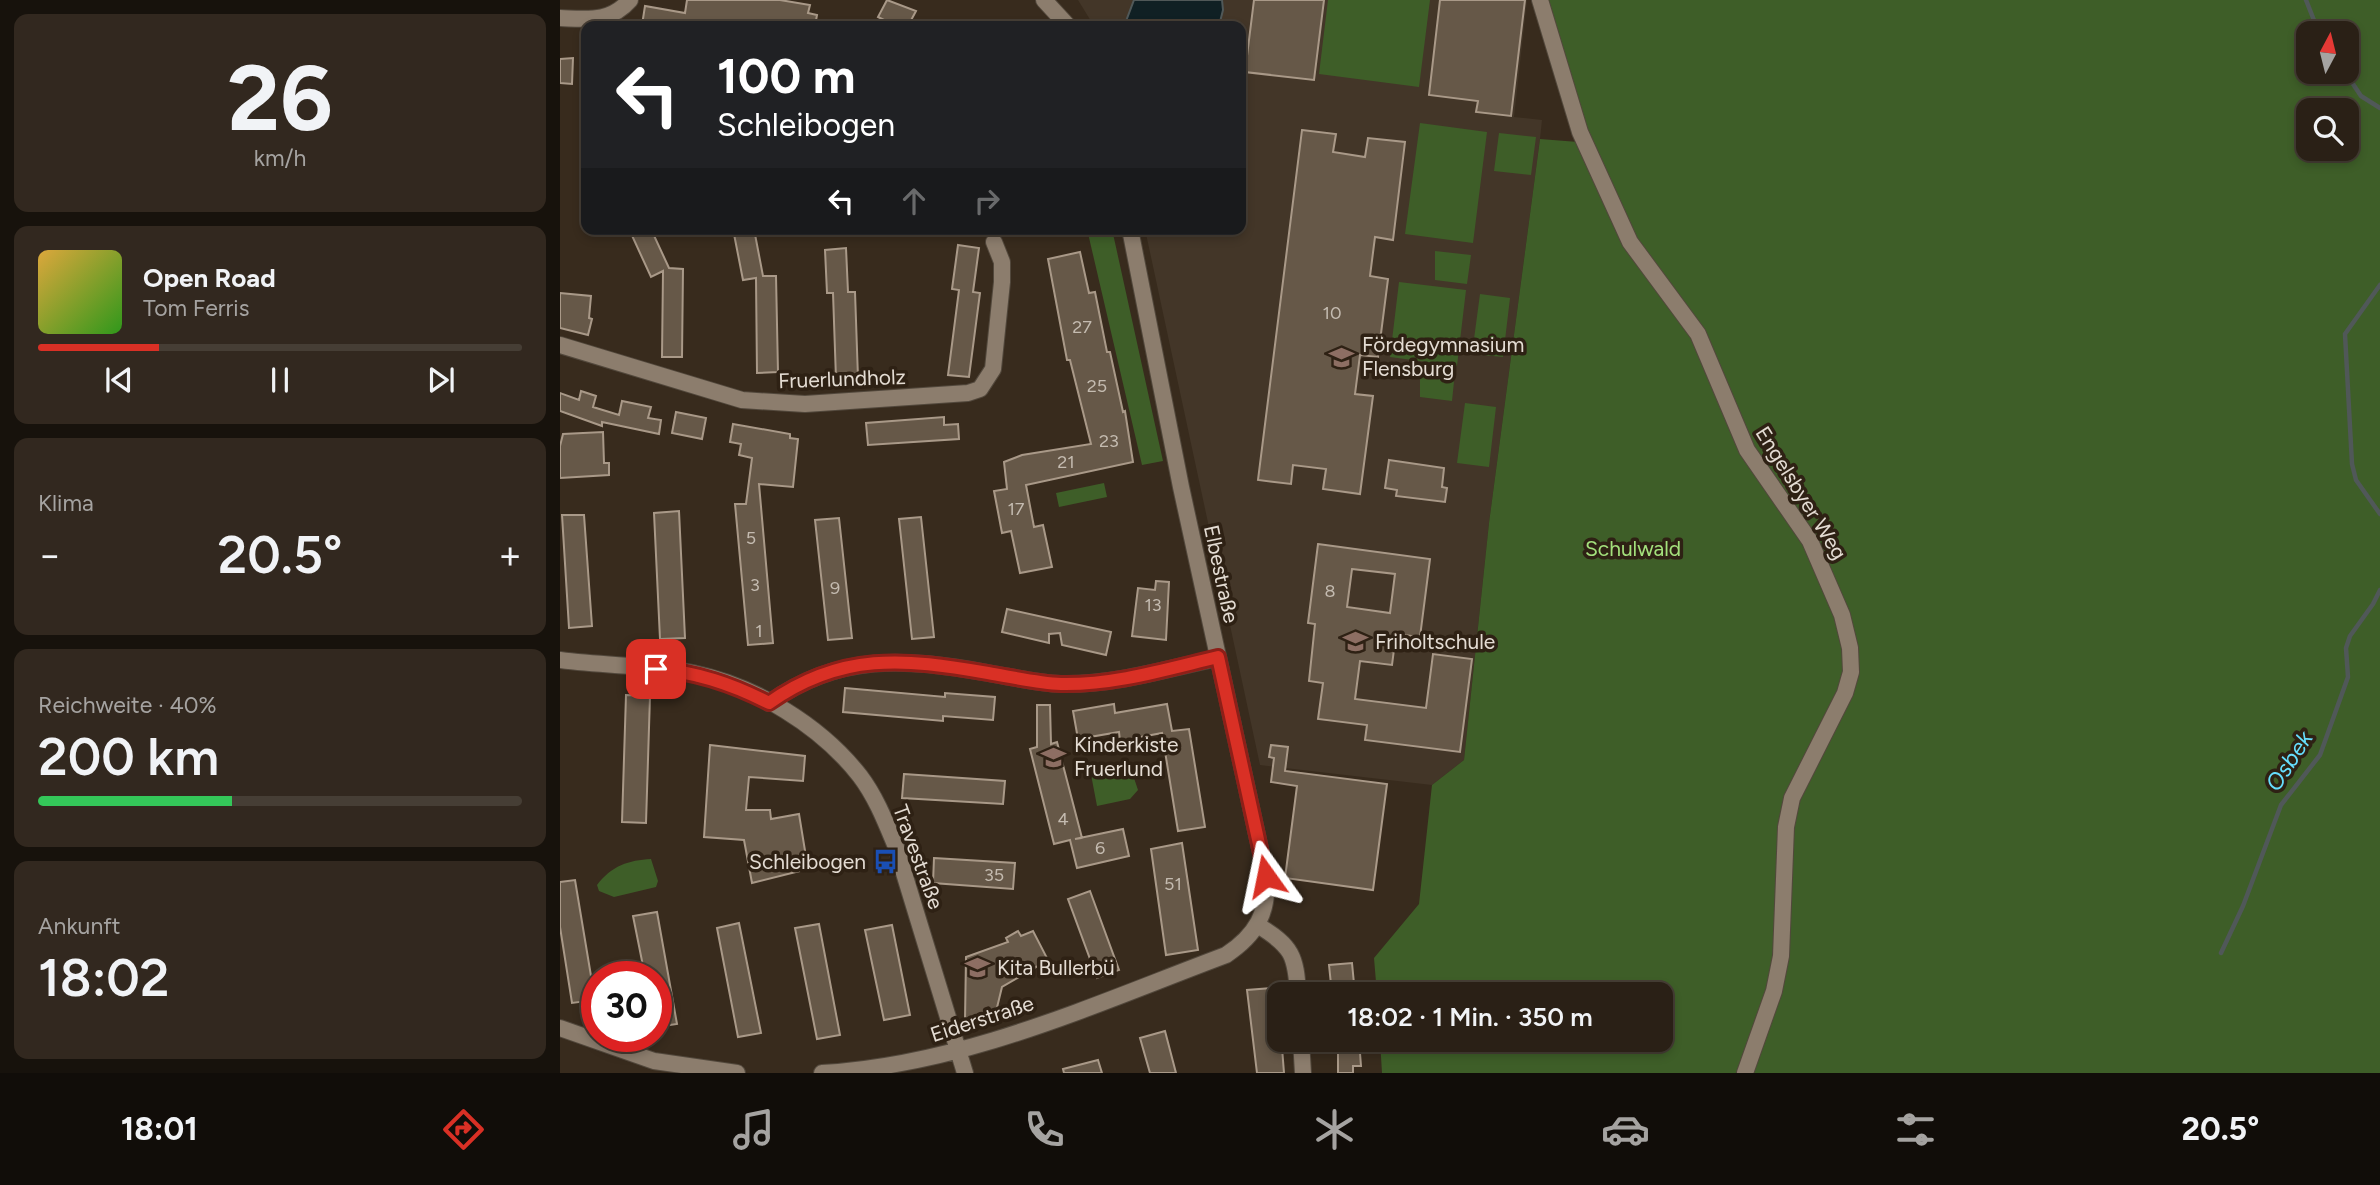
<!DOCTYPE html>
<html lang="de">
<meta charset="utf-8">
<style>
body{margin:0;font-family:Figtree,sans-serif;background:#32281f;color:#f1f3f6;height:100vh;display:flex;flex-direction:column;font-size:26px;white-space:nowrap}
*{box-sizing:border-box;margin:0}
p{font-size:23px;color:#a5a3a1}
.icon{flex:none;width:38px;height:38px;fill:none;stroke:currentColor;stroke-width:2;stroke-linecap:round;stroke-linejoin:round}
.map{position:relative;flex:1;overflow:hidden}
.panel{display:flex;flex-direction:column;gap:14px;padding:14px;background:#17120c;width:560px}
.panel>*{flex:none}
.hud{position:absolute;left:21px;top:21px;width:665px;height:214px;border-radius:14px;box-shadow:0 4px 10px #0003,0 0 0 2px #463e35;background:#202124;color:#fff;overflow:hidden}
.needle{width:46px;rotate:7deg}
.buttons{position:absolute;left:1736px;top:21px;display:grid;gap:14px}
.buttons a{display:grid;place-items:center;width:63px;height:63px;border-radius:14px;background:#2a2016;box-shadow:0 4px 10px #0003,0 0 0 2px #463e35;font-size:35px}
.speed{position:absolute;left:21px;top:961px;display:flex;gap:14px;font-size:35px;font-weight:700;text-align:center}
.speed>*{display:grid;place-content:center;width:91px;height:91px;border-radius:50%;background:#2a2016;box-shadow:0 4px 10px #0003,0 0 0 2px #463e35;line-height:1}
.speed .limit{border:10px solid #d22;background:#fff;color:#111}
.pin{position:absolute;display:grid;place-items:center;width:60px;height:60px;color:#fff;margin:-30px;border-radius:14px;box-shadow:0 4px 10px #0006}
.me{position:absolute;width:77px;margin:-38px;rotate:348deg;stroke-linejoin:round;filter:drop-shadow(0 0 5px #0008)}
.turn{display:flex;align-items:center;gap:24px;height:147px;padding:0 21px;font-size:32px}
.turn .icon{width:91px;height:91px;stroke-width:2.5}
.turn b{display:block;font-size:49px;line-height:60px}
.lanes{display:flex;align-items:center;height:66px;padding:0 21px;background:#0003;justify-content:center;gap:35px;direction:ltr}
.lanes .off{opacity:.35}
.big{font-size:52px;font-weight:600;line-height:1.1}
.panel .tile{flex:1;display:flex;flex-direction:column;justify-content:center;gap:10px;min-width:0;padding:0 24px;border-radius:14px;background:#32281f}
.panel .dial{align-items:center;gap:0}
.dial b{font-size:91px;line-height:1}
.song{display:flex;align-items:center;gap:21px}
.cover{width:84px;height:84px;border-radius:10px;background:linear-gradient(135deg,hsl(40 70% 55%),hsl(110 70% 35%))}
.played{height:7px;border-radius:4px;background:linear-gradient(90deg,#d93025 25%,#463e35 25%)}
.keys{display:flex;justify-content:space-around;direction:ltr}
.heat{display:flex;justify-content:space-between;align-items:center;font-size:38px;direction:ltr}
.charge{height:10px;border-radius:5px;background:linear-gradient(90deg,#34c759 40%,#463e35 0)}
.trip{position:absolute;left:707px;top:982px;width:406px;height:70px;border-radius:14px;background:#2a2016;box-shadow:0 4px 10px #0003,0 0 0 2px #463e35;font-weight:600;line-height:70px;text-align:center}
.tabs{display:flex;height:112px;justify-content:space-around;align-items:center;background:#110d09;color:#a5a3a1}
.tabs .icon{width:49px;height:49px}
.tabs .on{color:#d93025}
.tabs b{font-size:32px;color:#f1f3f6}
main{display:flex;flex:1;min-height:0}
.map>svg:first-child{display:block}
.education{fill:#433628}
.green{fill:#3e5e28;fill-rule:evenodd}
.water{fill:#102024;stroke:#505858;stroke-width:2}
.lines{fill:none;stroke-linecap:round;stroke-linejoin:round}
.stream{stroke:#505858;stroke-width:4.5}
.building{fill:#665848;stroke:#a99988;stroke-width:2;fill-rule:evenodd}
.minor-casing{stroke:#52483c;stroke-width:18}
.minor{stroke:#8c7d6d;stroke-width:16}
.route-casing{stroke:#8d1f18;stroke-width:18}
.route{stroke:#d93025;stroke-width:12}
.labels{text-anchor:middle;stroke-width:7;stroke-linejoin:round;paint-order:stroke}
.number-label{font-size:18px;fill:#c4bbb0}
.poi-label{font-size:21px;fill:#e4dcd3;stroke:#2e2114;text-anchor:start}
.street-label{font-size:21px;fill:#e4dcd3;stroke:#2e2114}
.park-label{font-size:21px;fill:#a3e07c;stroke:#2e2114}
.water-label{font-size:23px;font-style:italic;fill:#66defe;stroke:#2e2114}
</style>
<main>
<section class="panel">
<div class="tile dial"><b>26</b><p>km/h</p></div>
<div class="tile">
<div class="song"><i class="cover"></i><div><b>Open Road</b><p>Tom Ferris</p></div></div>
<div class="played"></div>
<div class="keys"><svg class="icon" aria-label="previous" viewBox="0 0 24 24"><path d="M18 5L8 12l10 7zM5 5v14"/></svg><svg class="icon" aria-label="pause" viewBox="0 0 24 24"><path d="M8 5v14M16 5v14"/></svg><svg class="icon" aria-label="next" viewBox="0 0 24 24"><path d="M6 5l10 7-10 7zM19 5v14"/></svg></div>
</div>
<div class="tile"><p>Klima</p>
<div class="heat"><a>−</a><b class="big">20.5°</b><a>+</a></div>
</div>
<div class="tile"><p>Reichweite · 40%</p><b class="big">200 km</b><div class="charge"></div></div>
<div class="tile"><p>Ankunft</p><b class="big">18:02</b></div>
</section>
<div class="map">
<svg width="1820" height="1073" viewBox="0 0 1820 1073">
<rect width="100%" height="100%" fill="#382b1d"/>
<path class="education" d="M518 0H967L954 117 982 120 980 139 929 523 904 760 872 785 700 765 585 229H681V26H534Z"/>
<path class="green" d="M768 0H870L859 87 759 74Z
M975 0H1820V1073H822L820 1040H1101V994H817L814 958 859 904 872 785 904 760 929 523 980 139 1018 142ZM1748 33H1787V72H1748ZM1748 110H1787V149H1748Z
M860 123 927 132 913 243 845 234Z
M939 133 976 137 971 175 934 171Z
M527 229H552L603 461 582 465Z
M875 251 911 255 907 284 875 280Z
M839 282 906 290 897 366 830 357Z
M920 294 950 298 943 357 912 354Z
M860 368 895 372 892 401 860 397Z
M905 403 936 407 929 467 897 463Z
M544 483 547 497 499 507 496 493Z
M529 764 574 778 578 790 570 799 537 806Z
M91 859 98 881 96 887 54 897 39 891 37 885C51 866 69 860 91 859Z"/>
<path class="water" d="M574 0H662L663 10 659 26H559L566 21Z"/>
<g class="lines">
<path class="stream" d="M1746 0 1759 33
M1785 72 1801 96 1820 108
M1820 285 1785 334 1792 464 1796 480 1820 514
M1661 953 1683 906 1721 805 1760 755 1788 677 1786 648 1790 636 1813 604 1820 590"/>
</g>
<path class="building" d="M127 0H220L250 5 248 13 257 15 255 26H143L124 22 123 25H82L85 6 125 13Z
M327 0 356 11 348 26H336L318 17Z
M694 0H764L754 80 685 72Z
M880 0H965L951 116 916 112 918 101 869 95Z
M13 58 12 84 0 83V59Z
M742 130 776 134 773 152 805 157 808 138 845 142 833 240 815 237 810 276 828 279 818 357 800 355 795 394 813 396 800 494 763 489 766 469 733 465 731 484 698 480Z
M69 229H91L109 268 123 269 122 357H102L103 271 91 277Z
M173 229H194L203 276H216L218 372 197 373 196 278 183 280Z
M398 245 419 248 413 292 420 293 409 377 388 375 399 290 392 289Z
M286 248 288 292H295L298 378 276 379 273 293H267L265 250Z
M520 252 529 293 535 292 547 352H550L563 412 565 411 573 462 466 485 474 527 483 525 492 567 460 573 451 531 442 533 434 491 447 489 444 462 462 455 531 444 510 360H507L488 259Z
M0 293 31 296 29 318 32 319 28 335 0 328Z
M21 391 36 396 33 407 59 415 62 401 91 407 88 418 101 420 99 434 42 422V426L0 411V393L19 400Z
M116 412 146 418 142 439 112 433Z
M384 417V425L398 424 399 439 308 445 306 423Z
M173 424 230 434V438L238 439 233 487 199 484 213 643 188 645 175 504H186L192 458 179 455 181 444 170 442Z
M43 432 44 463H49V475L0 478V446L3 434Z
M829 460 884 468 882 487 887 488 885 502 836 496 837 490 825 488Z
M119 511 125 638 100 639 94 513Z
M2 515H24L32 626 9 628Z
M361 517 374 637 352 639 339 519Z
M279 518 292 638 268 640 255 520Z
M758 544 870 559 860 637 836 634 832 665 800 661 795 699 866 708 873 654 912 659 900 752 805 740 807 725 758 719 763 683 749 681 755 624 748 623ZM792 569 835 574 830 613 787 607Z
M596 581 609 582 606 640 572 636 578 588 595 590Z
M447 609 551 632 546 655 502 645 500 633 489 634V643L442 632Z
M285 688 385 697V693L435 697 433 720 383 716V721L283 712Z
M66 695 90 696 86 823 62 822Z
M554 704 555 713 607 704 612 731 629 729 645 827 618 831 602 733 560 741 559 732 518 739 513 711Z
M477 705H490L491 744 497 742 522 838 515 839 563 829 569 856 517 868 510 840 494 844 470 749 477 747Z
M150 745 245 756 243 781 189 777 186 810H210L211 819 239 814 248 869 192 883 184 840 144 837Z
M711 745 728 747 725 771 827 784 813 890 725 878 737 786 711 782 714 758 709 757Z
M344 774 445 781 443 804 342 798Z
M622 843 638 950 606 955 591 849Z
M374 858 455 863 453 889 373 883Z
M15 880 35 1000 12 1003 0 927V882Z
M530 891 559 970 537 978 508 899Z
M97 912 117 1024 96 1027V976H85L73 916Z
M179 923 201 1033 178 1037 157 928Z
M259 924 280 1035 257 1039 235 928Z
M332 925 350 1015 324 1020 305 930Z
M458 931 461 936 473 931 488 960 442 987 433 1024 405 1020 406 957 448 942 446 938Z
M792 963 795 994H772L769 965Z
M713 988 714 997H718L724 1073H697L687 990Z
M605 1031 616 1073H590L580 1038Z
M778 1040H799L801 1066H793V1073H778Z
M538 1060 542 1073H504L503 1069Z"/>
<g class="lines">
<defs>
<path id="minor" d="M484 0 508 26
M980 0 1020 132 1070 242 1138 334 1187 450 1250 541 1282 615 1290 648 1291 672 1285 693 1232 798 1226 827 1221 956 1214 991 1185 1073
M0 18C28 19 50 23 70 0
M0 345 182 400 245 404 408 393 420 389 433 369 442 282V262L434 242
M0 660C44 666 90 665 133 673 196 686 261 726 300 776 316 797 326 823 336 847L405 1073
M209 703C279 653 345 658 428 673 452 677 477 683 501 684 555 685 606 669 658 658
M699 926C732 946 736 956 738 994
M0 1028 94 1061 177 1073
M741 1040 743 1073
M262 1073C403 1065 535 1004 666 955 696 935 709 913 706 876L621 487 570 229"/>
</defs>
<use href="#minor" class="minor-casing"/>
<use href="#minor" class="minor"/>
</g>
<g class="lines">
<defs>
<path id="route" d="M96 669C137 672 172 684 209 703 281 652 344 658 428 673 452 677 477 683 501 684 555 685 607 669 658 657L706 876"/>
</defs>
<use href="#route" class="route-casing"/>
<use href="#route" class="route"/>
</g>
<defs>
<symbol id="school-bare" viewBox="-9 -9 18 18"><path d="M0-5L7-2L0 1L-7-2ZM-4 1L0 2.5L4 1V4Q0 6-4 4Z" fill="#8d6e63" stroke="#2e2114" stroke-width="2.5" paint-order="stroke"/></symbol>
<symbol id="bus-bare" viewBox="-9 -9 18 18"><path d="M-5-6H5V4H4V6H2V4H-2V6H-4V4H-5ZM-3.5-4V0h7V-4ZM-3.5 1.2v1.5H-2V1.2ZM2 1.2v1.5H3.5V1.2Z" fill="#1a4fb4" stroke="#2e2114" stroke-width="2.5" paint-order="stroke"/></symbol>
</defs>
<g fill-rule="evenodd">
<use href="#school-bare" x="764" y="340" width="35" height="35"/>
<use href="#school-bare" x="778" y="624" width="35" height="35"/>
<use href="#school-bare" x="476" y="740" width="35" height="35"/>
<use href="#bus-bare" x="308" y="844" width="35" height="35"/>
<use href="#school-bare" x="400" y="950" width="35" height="35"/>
</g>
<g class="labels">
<g class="number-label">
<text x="772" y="319">10</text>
<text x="522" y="333">27</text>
<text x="537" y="392">25</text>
<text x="549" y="447">23</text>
<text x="506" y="468">21</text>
<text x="456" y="515">17</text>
<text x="191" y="544">5</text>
<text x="195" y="591">3</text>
<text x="275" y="594">9</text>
<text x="770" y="597">8</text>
<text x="593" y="611">13</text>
<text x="199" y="637">1</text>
<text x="503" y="825">4</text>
<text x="540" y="854">6</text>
<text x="434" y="881">35</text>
<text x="613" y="890">51</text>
</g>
<g class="poi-label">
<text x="802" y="352">Fördegymnasium<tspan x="802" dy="24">Flensburg</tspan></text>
<text x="815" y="649">Friholtschule</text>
<text x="514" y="752">Kinderkiste<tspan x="514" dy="24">Fruerlund</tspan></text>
<text x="306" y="869" text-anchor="end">Schleibogen</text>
<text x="437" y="975">Kita Bullerbü</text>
</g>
<g class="street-label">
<text transform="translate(282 379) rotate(-2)" y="7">Fruerlundholz</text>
<text transform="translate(1241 493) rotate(58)" y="7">Engelsbyer Weg</text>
<text transform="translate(661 574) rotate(78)" y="7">Elbestraße</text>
<text transform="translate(358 857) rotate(70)" y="7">Travestraße</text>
<text transform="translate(422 1019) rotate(-18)" y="7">Eiderstraße</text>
</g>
<g class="park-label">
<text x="1073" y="556">Schulwald</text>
</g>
<g class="water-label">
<text transform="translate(1729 761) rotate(-57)" y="8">Osbek</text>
</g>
</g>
</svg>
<div class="buttons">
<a><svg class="needle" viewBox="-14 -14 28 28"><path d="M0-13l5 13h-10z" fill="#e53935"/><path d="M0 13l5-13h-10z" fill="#a5a3a1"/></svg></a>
<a><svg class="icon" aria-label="search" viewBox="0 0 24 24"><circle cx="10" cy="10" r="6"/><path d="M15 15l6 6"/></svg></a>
</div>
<div class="speed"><div class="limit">30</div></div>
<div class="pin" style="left:96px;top:669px;background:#d93025"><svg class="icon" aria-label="arrive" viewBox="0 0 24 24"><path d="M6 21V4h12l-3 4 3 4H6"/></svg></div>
<svg class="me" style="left:706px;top:876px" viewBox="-20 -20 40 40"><path d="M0-17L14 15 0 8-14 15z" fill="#d93025" stroke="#fff" stroke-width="4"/></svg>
<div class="trip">18:02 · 1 Min. · 350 m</div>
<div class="hud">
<div class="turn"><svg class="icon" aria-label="left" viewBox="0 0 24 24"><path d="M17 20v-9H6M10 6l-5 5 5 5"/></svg><div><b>100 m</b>Schleibogen</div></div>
<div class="lanes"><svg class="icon" aria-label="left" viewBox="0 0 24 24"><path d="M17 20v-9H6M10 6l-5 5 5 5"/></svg><svg class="icon off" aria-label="ahead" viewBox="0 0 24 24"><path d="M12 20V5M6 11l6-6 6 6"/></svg><svg class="icon off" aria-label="right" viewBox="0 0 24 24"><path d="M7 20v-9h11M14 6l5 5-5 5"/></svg></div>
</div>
</div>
</main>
<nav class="tabs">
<b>18:01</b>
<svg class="icon on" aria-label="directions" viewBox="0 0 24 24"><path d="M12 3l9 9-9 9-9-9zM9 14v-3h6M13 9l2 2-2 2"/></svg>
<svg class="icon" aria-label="music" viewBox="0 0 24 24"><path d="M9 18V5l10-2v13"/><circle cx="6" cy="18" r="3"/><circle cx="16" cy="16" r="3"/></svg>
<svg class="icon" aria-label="phone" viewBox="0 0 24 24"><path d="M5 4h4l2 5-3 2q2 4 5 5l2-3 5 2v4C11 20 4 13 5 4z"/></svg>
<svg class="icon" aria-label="climate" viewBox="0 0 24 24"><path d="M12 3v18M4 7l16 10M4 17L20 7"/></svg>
<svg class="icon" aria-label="car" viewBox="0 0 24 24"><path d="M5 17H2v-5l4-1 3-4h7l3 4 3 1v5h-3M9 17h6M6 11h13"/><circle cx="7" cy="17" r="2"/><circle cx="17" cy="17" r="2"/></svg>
<svg class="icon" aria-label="filters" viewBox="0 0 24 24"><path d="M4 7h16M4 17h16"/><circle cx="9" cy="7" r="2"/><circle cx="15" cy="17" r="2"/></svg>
<b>20.5°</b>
</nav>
